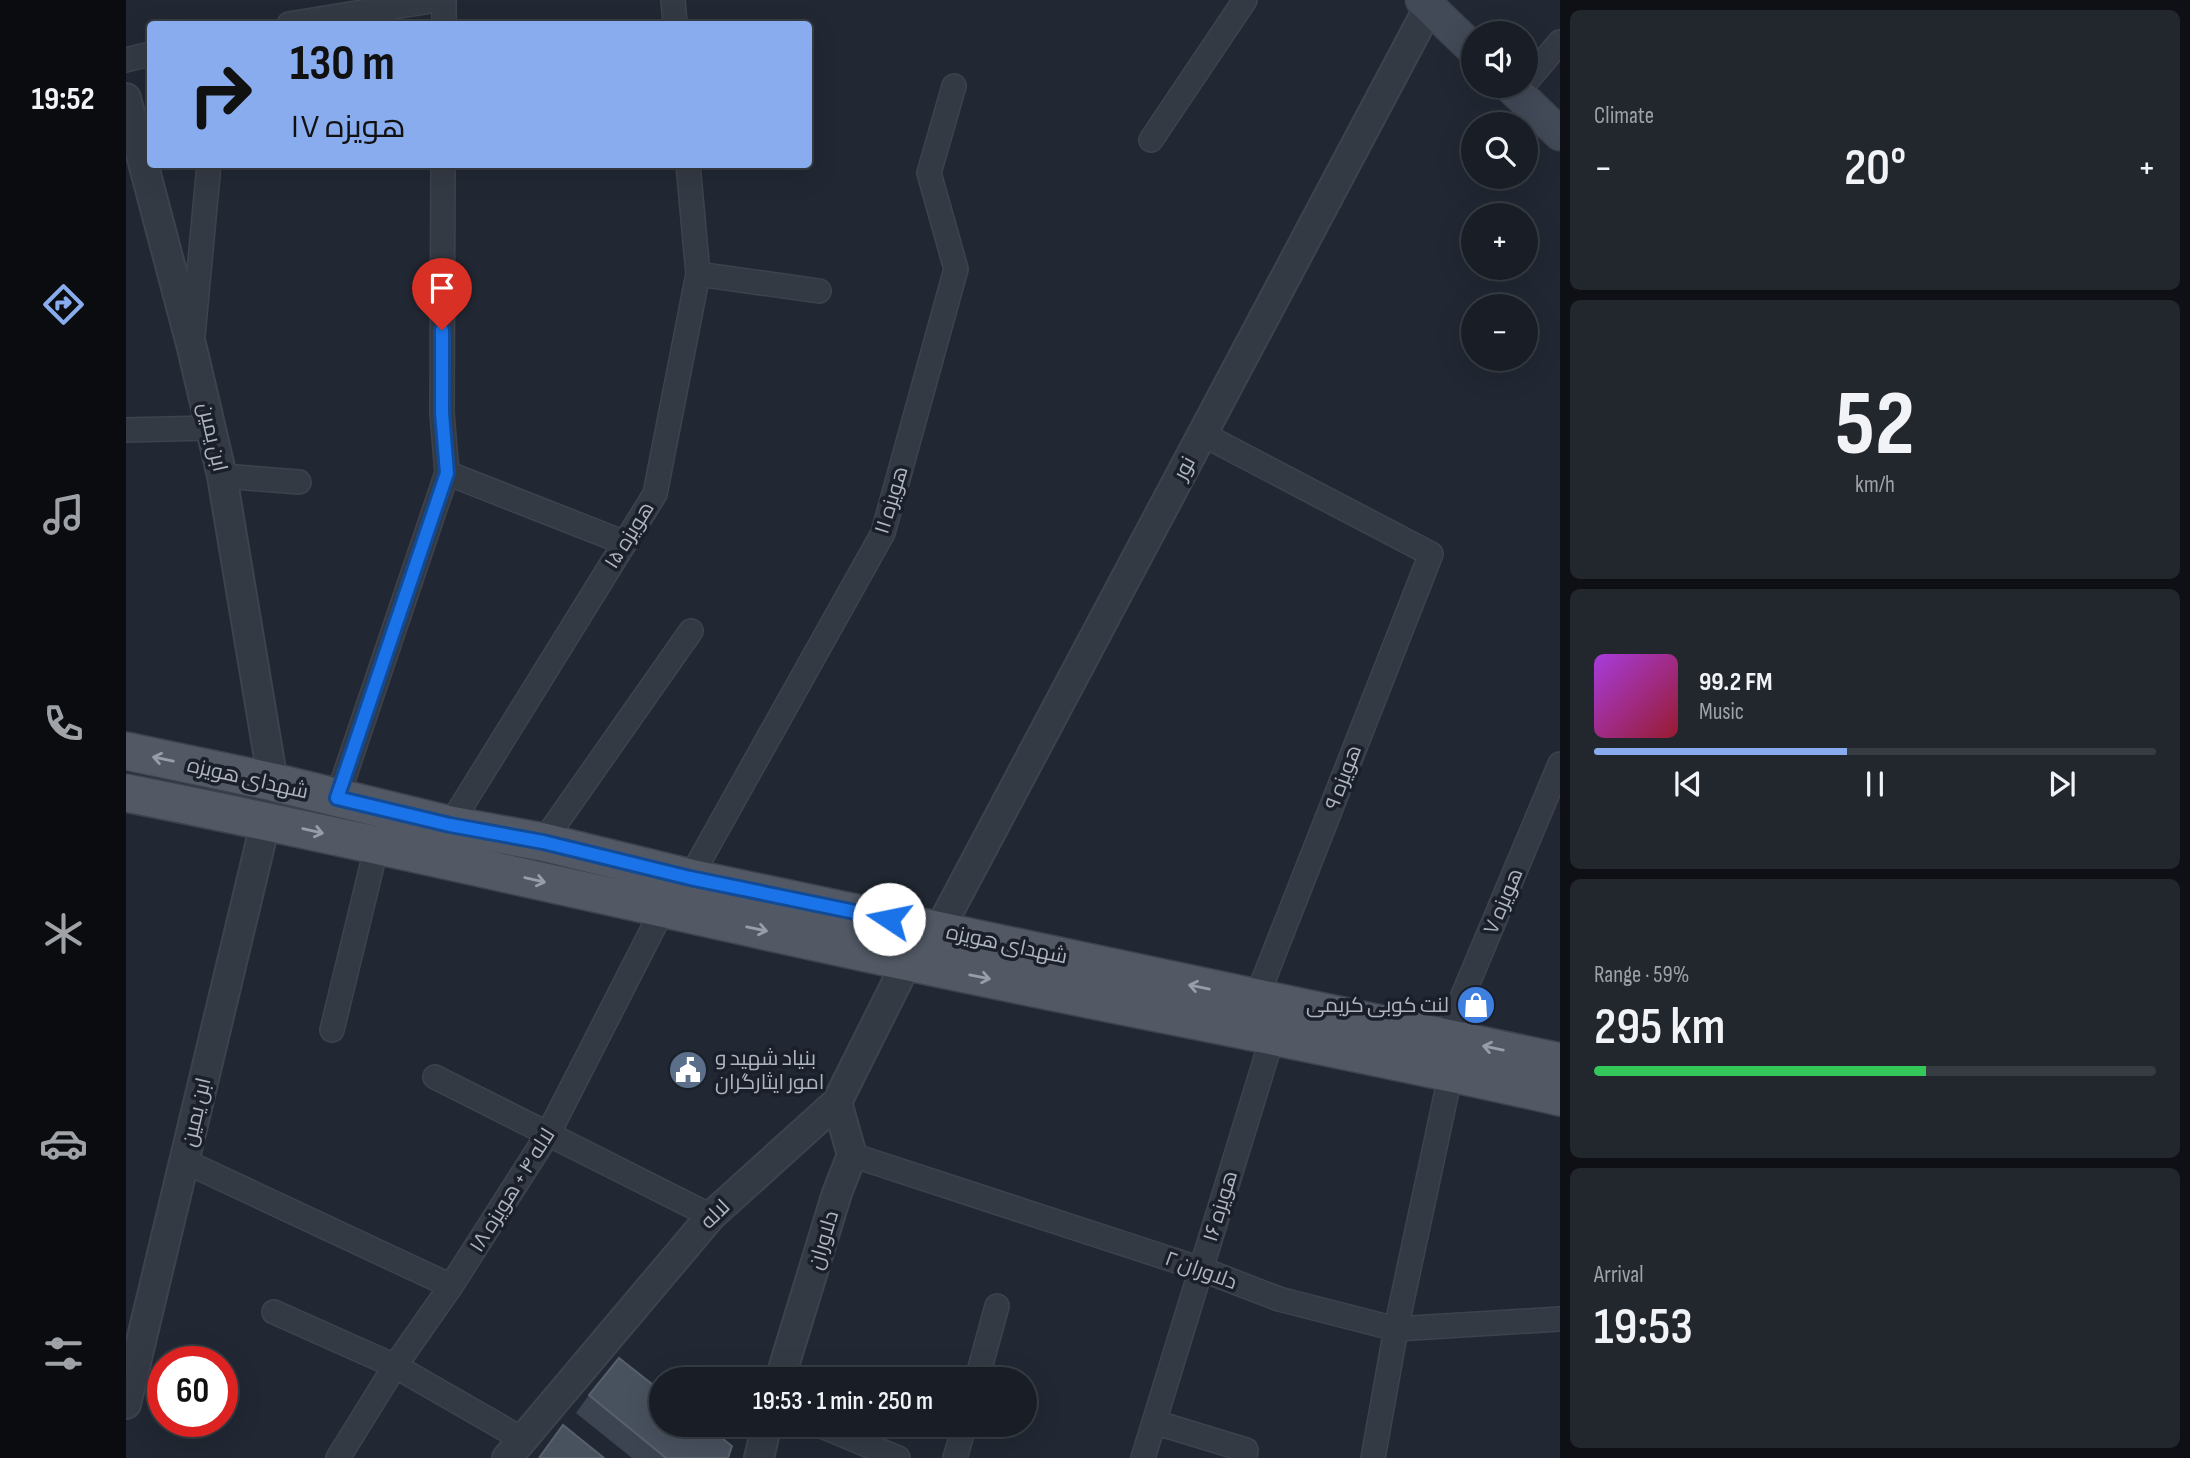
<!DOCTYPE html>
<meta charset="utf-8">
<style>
body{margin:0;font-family:"Sofia Sans Condensed",Cairo,sans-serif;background:#22272e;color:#f1f3f6;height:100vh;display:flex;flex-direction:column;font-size:26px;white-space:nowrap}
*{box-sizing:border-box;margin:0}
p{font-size:23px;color:#9fa2a7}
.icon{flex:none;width:38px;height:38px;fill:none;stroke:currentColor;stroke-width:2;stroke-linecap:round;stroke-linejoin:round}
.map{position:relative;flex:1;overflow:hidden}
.drawer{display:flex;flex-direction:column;gap:10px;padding:10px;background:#0e1015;width:630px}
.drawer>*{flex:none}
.top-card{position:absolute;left:21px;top:21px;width:665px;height:147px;border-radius:7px;box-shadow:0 7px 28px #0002,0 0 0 2px #373c43;background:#88aced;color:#111;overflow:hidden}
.fabs{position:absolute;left:1335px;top:21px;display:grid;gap:14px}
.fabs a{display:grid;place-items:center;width:77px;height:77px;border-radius:50%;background:#191e26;box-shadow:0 7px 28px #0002,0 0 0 2px #373c43;font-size:35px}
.speed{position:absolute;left:21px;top:1346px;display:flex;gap:14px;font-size:35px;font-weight:700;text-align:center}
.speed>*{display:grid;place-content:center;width:91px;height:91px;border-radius:50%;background:#191e26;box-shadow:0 7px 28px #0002,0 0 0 2px #373c43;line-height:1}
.speed .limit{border:10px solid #d22;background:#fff;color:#111}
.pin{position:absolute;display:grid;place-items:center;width:60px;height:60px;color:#fff;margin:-72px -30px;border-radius:50% 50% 50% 0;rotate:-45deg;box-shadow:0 0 7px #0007}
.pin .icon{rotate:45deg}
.me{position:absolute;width:77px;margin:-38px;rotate:281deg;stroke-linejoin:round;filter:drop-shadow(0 0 5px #0008)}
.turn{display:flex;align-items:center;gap:24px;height:147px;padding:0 28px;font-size:32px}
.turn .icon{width:91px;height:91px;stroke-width:2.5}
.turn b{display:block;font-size:49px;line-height:60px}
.big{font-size:52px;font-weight:600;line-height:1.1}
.drawer .card{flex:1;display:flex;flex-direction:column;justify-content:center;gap:10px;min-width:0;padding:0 24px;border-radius:10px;background:#22272e}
.drawer .dial{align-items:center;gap:0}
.dial b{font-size:91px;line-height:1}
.song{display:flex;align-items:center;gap:21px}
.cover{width:84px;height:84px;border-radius:10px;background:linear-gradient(135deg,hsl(280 70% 55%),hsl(350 70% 35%))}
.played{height:7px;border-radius:4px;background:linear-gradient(90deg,#88aced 45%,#373c43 45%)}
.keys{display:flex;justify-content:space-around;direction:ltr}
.heat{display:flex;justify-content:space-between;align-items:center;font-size:38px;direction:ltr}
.charge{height:10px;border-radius:5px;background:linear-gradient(90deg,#34c759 59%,#373c43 0)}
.trip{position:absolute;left:523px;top:1367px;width:388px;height:70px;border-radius:35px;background:#191e26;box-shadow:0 7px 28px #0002,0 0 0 2px #373c43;font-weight:600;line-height:70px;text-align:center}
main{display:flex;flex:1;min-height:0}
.tab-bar{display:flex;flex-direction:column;width:126px;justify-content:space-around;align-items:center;background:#0a0c0f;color:#9fa2a7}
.tab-bar .icon{width:49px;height:49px}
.tab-bar .current{color:#88aced}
.tab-bar b{font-size:32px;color:#f1f3f6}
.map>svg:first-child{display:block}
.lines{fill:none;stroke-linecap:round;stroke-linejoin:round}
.minor-casing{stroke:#3d434e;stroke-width:26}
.tertiary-casing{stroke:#3d434e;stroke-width:32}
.secondary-casing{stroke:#3d434e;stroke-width:35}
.primary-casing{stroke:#3d434e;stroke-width:40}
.minor{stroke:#343a44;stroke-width:23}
.tertiary{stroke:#343a44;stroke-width:28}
.secondary{stroke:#424957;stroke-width:32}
.primary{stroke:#525964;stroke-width:37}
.wall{fill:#3c4452}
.building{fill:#48515e;stroke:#58606e;stroke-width:2}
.oneway{stroke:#979eaa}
.route-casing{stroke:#114b97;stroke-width:18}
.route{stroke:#1a73e8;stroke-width:12}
.labels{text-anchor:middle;stroke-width:7;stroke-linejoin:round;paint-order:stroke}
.street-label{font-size:21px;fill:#aeb5c1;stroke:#1a1f29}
.poi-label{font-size:21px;fill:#aeb5c1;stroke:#1a1f29;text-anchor:end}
</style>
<main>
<nav class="tab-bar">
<b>19:52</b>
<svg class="icon current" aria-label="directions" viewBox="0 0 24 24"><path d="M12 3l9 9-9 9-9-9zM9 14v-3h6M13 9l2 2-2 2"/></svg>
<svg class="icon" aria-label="music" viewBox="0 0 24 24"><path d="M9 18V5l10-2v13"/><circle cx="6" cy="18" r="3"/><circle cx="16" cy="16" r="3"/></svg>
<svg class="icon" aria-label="phone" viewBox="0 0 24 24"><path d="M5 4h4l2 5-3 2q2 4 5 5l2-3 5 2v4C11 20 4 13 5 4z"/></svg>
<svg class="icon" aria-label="climate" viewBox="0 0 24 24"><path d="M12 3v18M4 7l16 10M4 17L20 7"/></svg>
<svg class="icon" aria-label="car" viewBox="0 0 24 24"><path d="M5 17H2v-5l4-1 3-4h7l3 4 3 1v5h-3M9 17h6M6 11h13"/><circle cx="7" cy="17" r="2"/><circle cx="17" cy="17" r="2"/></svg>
<svg class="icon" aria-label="filters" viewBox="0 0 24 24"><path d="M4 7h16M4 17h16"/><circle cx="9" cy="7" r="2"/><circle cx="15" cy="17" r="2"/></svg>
</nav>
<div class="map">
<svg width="1434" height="1458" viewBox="0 0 1434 1458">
<rect width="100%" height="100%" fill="#212833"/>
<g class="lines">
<defs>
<path id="minor" d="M547 0 549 24
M163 24 311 0
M318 24V0
M0 60 24 54
M1400 82 1434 42
M1025 140 1119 0
M572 274 693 291
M67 336 83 164
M0 430 84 428
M1076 434 1305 554 1130 999
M321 473 499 543
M96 476 173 482
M211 798 321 473 316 413 317 164
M324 825 529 494 572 274 562 164
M417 842 565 631
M564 878 757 533 830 269 803 173 828 86
M206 1030 251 845
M1319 1038 1434 764
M309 1077 585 1216
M726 1155 1075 1269 1153 1299 1270 1329 1434 1319
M58 1161 325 1286
M148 1312 269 1366 396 1439
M851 1379 871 1306
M1028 1422 1120 1450 1119 1458
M691 1424 772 1458
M212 1458 269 1366 325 1286 422 1134 537 909
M829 1458 839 1424
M1017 1458 1147 1035
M1247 1458 1270 1329 1325 1072"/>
<path id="tertiary" d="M0 98 66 348 96 476 147 782
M813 930 1303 7
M654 1379 711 1193 726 1155 711 1102
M0 1404 140 820
M381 1458 585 1216 711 1102 781 962
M633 1458 641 1424"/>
<path id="secondary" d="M1296 0 1348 50
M1384 86 1434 134"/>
<path id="primary" d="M0 751 147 782 324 825 417 842 564 878 1434 1062
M0 793C260 844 518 906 778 961 996 1008 1216 1047 1434 1097"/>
</defs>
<use href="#minor" class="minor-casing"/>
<use href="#tertiary" class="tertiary-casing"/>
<use href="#secondary" class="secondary-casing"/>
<use href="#primary" class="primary-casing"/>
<use href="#minor" class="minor"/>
<use href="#tertiary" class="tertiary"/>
<use href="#secondary" class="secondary"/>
<use href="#primary" class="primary"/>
</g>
<path class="wall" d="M463 1395 602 1458H506L450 1413Z"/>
<path class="building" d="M493 1358 536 1392V1424H578L606 1446 602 1458H540L463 1395Z
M437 1425 478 1458H413Z"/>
<defs><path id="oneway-shaft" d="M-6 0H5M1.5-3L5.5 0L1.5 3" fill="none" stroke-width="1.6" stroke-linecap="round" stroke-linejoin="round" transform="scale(1.75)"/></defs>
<g class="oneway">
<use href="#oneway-shaft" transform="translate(37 759) rotate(-168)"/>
<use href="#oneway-shaft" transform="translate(187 831) rotate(13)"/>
<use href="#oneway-shaft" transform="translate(409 880) rotate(13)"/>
<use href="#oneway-shaft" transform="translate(631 929) rotate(12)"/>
<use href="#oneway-shaft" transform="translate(854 977) rotate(11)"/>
<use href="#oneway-shaft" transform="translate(1073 987) rotate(-168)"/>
<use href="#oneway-shaft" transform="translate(1367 1048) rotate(-168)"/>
</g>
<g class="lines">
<defs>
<path id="route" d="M316 330V413L321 473 211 798 324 825 417 842 564 878 763 919"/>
</defs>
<use href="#route" class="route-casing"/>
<use href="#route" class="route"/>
</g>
<defs>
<symbol id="shop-disc" viewBox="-11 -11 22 22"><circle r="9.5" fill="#3f7fe0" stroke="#1a1f29"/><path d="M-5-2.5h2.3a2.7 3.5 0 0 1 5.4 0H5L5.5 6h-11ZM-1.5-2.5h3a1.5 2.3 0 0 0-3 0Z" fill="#fff"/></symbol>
<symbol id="civic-disc" viewBox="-11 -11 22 22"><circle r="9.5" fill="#5c6f8a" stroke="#1a1f29"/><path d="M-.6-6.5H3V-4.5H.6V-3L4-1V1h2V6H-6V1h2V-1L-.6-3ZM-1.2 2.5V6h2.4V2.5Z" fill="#fff"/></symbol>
</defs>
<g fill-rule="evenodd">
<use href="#shop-disc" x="1328" y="983" width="44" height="44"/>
<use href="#civic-disc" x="540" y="1048" width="44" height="44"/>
</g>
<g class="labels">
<g class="street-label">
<text transform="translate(87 437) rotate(77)" y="7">ابن یمین</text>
<text transform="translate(1058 468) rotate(-62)" y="7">نور</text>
<text transform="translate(765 500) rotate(-73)" y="7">هویزه ۱۱</text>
<text transform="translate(503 535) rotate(-58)" y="7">هویزه ۱۵</text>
<text transform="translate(1217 777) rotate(-69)" y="7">هویزه ۹</text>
<text transform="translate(122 778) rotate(13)" y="7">شهدای هویزه</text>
<text transform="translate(1377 901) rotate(-67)" y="7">هویزه ۷</text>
<text transform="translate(881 944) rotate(12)" y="7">شهدای هویزه</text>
<text transform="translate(70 1112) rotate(-77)" y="7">ابن یمین</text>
<text transform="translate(386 1190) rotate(-58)" y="7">لاله ۴ + هویزه ۱۸</text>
<text transform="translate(1094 1206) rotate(-73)" y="7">هویزه ۱۶</text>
<text transform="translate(589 1214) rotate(-45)" y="7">لاله</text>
<text transform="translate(697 1240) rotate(-73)" y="7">دلاوران</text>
<text transform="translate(1075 1270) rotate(20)" y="7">دلاوران ۲</text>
</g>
<g class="poi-label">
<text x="1323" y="1012">لنت کوبی کریمی</text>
<text x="589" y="1065" text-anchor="start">بنیاد شهید و<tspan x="589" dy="24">امور ایثارگران</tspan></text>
</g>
</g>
</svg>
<div class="fabs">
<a><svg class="icon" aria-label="sound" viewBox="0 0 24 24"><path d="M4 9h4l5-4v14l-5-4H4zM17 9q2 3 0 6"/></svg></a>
<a><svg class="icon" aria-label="search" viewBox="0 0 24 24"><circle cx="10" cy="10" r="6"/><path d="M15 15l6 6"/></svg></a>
<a>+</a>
<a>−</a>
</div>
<div class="speed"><div class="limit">60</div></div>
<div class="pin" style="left:316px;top:330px;background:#d93025"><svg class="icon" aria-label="arrive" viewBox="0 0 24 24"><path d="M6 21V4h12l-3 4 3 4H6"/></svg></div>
<svg class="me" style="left:763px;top:919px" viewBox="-20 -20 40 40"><circle r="19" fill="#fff"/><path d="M0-13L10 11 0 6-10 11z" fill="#1a73e8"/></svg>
<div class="trip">19:53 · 1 min · 250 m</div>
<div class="top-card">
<div class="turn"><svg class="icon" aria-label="right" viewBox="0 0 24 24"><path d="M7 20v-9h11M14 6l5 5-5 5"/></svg><div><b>130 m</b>هویزه ۱۷</div></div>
</div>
</div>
<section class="drawer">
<div class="card"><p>Climate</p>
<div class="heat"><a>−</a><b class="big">20°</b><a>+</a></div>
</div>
<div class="card dial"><b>52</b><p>km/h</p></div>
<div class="card">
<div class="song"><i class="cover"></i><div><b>99.2 FM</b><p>Music</p></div></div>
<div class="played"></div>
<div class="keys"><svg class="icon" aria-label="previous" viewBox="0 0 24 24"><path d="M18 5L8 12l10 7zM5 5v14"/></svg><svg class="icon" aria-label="pause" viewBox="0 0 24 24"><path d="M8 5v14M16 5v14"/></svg><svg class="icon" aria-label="next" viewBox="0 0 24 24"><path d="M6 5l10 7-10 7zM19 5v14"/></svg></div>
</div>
<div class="card"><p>Range · 59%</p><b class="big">295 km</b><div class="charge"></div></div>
<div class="card"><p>Arrival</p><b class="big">19:53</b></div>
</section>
</main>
